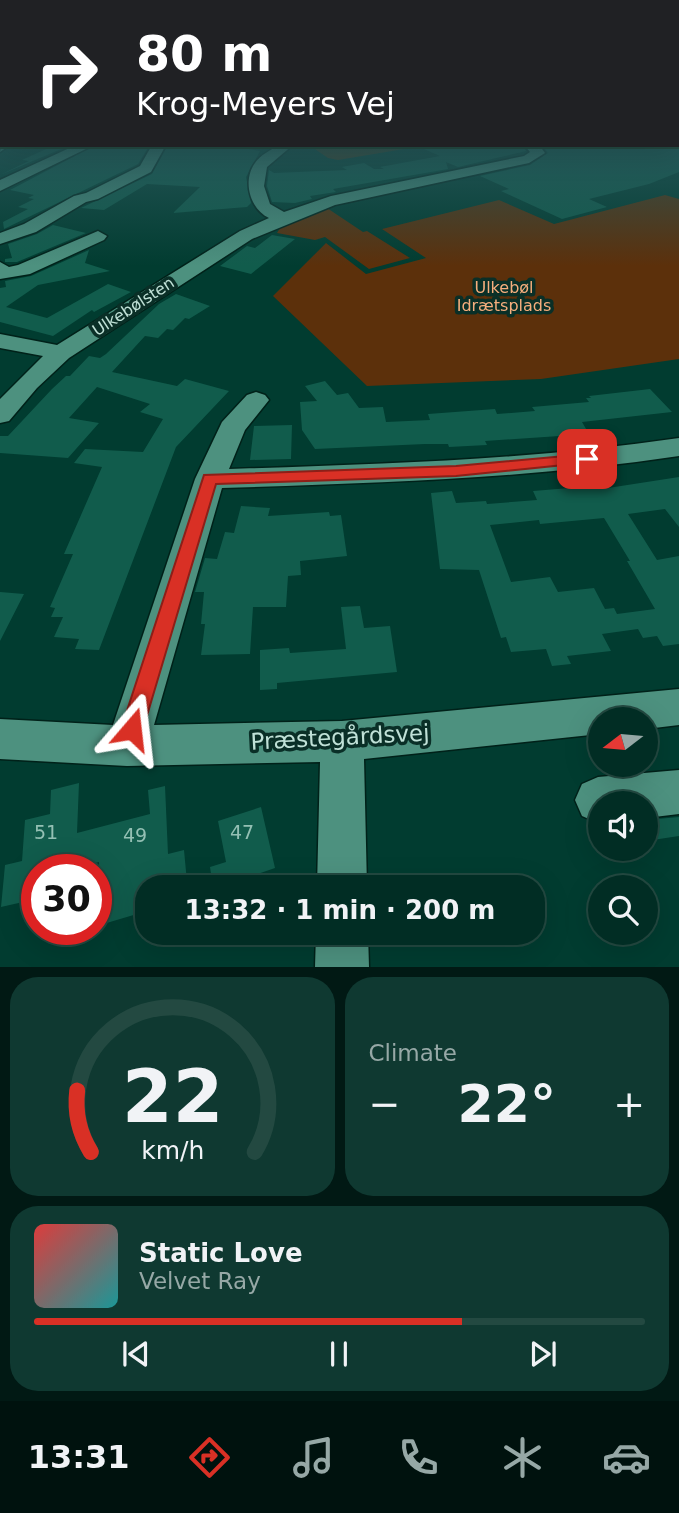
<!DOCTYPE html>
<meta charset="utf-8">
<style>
body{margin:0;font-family:"DejaVu Sans",sans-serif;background:#0f3931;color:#f1f3f6;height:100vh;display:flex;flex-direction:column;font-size:26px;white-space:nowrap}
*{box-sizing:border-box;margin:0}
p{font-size:23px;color:#96a8a6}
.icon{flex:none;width:38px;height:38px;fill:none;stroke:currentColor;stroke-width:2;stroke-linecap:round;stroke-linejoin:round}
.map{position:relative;height:967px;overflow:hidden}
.side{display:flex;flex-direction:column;gap:10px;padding:10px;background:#011914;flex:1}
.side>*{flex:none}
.top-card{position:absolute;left:0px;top:0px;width:679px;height:147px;box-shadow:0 7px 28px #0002,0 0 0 2px #234941;background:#202124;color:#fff;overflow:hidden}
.needle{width:46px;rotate:254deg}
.buttons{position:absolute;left:588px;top:707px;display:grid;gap:14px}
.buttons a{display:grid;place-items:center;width:70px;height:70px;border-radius:50%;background:#012d24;box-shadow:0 7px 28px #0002,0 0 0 2px #234941;font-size:35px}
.speed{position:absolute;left:21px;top:854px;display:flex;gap:14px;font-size:35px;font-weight:700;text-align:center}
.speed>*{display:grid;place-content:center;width:91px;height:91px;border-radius:50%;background:#012d24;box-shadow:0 7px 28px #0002,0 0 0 2px #234941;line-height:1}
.speed .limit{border:10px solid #d22;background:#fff;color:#111}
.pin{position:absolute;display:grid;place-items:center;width:60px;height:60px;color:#fff;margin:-30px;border-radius:14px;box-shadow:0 4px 10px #0006}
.me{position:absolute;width:77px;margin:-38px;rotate:17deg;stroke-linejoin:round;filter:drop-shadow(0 0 5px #0008)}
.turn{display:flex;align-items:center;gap:24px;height:147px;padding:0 21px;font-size:32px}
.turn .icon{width:91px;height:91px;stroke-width:2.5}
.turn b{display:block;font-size:49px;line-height:60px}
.big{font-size:52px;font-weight:700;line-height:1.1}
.side .tile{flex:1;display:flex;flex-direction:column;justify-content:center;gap:10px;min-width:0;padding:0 24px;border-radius:28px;background:#0f3931}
.side .dial{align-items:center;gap:0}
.dial svg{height:182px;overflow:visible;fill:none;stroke:#234941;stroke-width:7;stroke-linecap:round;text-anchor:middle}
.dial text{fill:#f1f3f6;stroke:none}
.song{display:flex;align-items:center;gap:21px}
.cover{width:84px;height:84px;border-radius:10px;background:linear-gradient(135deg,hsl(0 70% 55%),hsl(180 70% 35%))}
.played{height:7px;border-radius:4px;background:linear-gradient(90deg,#d93025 70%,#234941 70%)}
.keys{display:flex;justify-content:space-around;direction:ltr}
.heat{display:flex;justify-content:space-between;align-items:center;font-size:38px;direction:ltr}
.side .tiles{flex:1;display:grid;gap:10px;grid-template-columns:1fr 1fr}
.tile:last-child{grid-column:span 2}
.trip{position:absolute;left:135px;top:875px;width:410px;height:70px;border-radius:28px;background:#012d24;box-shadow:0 7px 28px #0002,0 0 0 2px #234941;font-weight:700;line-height:70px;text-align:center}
.tabs{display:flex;height:112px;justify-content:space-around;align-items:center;background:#00120e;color:#96a8a6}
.tabs .icon{width:49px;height:49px}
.tabs .on{color:#d93025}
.tabs b{font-size:32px;color:#f1f3f6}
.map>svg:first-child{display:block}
.green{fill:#5c300b}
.building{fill:#115c4c;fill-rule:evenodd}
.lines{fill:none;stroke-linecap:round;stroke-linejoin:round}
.minor-casing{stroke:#002119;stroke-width:3}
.minor{fill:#4d917f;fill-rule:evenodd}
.route{fill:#d93025;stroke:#8d1f18;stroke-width:2}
.labels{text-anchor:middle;stroke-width:7;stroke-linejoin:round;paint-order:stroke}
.far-park-label{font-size:16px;fill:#f6ae7d;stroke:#0a2f27}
.far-street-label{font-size:16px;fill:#c0e1d7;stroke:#0a2f27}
.near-number-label{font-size:19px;fill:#94c0b4}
.near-street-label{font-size:23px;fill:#c0e1d7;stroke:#0a2f27}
</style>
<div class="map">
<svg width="679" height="967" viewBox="0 0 679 967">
<rect width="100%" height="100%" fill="#013c30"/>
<path class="green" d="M309 145H428L338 160 328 158Z
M665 195 679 199V359L541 379 367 386 273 296 326 243 366 274 426 258 382 229 499 200 554 224Z
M324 206 363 232 367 231 410 258 369 269 325 237 315 240 277 233 280 228 274 225Z"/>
<path class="building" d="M55 145 68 146 0 175 29 161 22 160Z
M96 145 149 146 138 164 4 229 3 222 28 209 18 207 34 199 28 198 34 195 10 190Z
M168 145H243L242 148 260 151 246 177 251 203 247 207 173 213 200 187 147 184 104 210 81 208 152 174Z
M415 145H522L526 151 458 167 446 162 448 169 333 189 336 192 310 196 312 199 295 203 272 202 267 186 269 170 274 173 347 170 342 167 364 163 374 169H384L380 167 440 156Z
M542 145H679V172L649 184 589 199 607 207 562 219 501 191 509 189 480 176 530 165 548 153Z
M53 225 86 233 17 262H5V259L12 258 8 244 37 234Z
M272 235 295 239 251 274 220 266 247 246 255 248Z
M89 250 85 263 110 271 38 285 6 307 47 318 108 284 131 292 94 312 92 310 53 336 0 322V288L6 287 5 281 31 276Z
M176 294 210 306 189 319 185 318 173 330 167 329 158 338 145 336 112 372 177 386 185 379 229 391 176 447 99 650 75 649 79 639 54 637 63 617H51L55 608 50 607 73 554H64L102 467 74 463 85 449 143 452 163 419 140 412 150 404 97 387 69 418 99 423 68 458 0 453V436H8L52 389 66 376H70L89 356 100 358 106 354 159 304Z
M325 381 337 395 348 393 359 408 383 407 386 422 430 420 428 414 495 409 497 414 535 411 532 407 589 402 586 398H591L589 396 650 389 672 412 582 422 589 434 485 441 487 445 449 447 448 444H425L315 449 302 430 300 402 317 401 305 386Z
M292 425 291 459 250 460 254 426Z
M679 477V527L665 509 628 514 657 560 679 556V644L663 646 657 636 643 638 638 629 602 634 611 651 567 656 571 664 552 666 546 649 511 652 506 637 501 638 479 570 440 569 431 493 452 491 456 503 486 501 487 504 537 500 533 491 606 485 608 488ZM604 518 630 561H627L655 609 617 614 614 608 605 609 594 588 558 592 550 577 511 582 490 525 539 520 540 524Z
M241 506 270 508 268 516 329 512 330 516 341 515 347 556 300 561 301 575 288 576 286 607H253L250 654 201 655 205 624H201L204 592H195L205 558 217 559 225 532 234 533Z
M0 592 24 594 0 641Z
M360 606 364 628 390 626 397 672 277 683V689L260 690V650L289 648 290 653 346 649 341 607Z
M79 783 77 833 150 814 148 790 165 786 168 854 184 850 187 882 169 887H147V911L100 925 99 862 67 870H37V877L25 880 23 902 1 907 5 865 22 861 25 820 50 814 51 790Z
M261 807 275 868 234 882V887H213L210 867 226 862 218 821Z
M679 817V836L646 841V820Z"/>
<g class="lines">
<defs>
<path id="minor" d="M2 141V145H10L0 152Z
M76 145H94L0 191V180Z
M152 145H166L151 172 98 199 86 202 36 232 0 244V233L24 224 74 196 86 193 140 166Z
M278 145H293L267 167 264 186 270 204 284 212 331 196 524 156 530 152 524 145H539L545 153 529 163 335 205 252 239 69 358 37 388 9 421 0 423V399L43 356 0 348V334L57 345 240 231 269 218C250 209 242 181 255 163 260 155 270 151 278 145Z
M98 231 107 236 104 240 30 274 0 279V262L9 267 18 265Z
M256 392 265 395 269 400 245 430 229 469C380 464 530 460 679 438V456C527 479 375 483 222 488L154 725 342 721 679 689V725L646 729V719H600V734L364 759 367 887H317L320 762 127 766 0 759V719L113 725 195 479 222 422 247 395Z
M679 770V814L646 818V803H600V822L598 823 582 816 575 800 582 784 598 777Z
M316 933H368L369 967H315Z"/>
</defs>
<use href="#minor" class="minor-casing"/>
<use href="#minor" class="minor"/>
</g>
<linearGradient id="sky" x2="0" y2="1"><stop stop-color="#01211a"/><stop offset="0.49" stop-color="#275659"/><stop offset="1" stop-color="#275659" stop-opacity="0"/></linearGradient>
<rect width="679" height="266" fill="url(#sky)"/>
<path class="route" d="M587 454 595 459 593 462 456 476 216 484 143 729 140 737 132 740 124 737 121 729 204 475 456 466Z"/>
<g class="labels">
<g class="far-park-label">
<text x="504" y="293">Ulkebøl<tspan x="504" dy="18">Idrætsplads</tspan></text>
</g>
<g class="far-street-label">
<text transform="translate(133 306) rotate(-33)" y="6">Ulkebølsten</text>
</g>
<g class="near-number-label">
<text x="46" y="839">51</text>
<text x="242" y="839">47</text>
<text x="135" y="842">49</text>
</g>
<g class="near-street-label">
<text transform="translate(340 737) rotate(-3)" y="8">Præstegårdsvej</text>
</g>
</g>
</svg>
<div class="buttons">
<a><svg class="needle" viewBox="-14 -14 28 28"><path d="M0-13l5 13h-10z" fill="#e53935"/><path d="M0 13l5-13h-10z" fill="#96a8a6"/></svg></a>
<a><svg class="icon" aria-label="sound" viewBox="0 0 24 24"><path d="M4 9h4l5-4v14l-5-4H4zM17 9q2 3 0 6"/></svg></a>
<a><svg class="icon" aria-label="search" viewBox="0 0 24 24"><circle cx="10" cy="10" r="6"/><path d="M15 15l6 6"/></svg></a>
</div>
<div class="speed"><div class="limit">30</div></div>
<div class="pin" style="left:587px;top:459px;background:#d93025"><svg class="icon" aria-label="arrive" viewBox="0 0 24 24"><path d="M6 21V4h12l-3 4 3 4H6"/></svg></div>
<svg class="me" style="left:132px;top:729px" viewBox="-20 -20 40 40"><path d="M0-17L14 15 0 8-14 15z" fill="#d93025" stroke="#fff" stroke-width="4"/></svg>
<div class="trip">13:32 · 1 min · 200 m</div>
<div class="top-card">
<div class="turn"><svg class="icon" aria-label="right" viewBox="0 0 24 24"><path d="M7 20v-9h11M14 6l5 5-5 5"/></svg><div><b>80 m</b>Krog-Meyers Vej</div></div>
</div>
</div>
<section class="side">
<div class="tiles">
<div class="tile dial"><svg viewBox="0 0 100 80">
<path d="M14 69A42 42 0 1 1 86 69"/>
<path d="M14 69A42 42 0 0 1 8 42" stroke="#d93025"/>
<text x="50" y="56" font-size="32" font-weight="700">22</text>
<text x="50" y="72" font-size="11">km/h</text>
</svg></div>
<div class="tile"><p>Climate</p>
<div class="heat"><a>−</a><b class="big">22°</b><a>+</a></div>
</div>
<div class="tile">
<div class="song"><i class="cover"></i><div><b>Static Love</b><p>Velvet Ray</p></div></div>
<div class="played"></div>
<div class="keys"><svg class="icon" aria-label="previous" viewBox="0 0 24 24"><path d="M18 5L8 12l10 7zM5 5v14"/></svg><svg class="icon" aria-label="pause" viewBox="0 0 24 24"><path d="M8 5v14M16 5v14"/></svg><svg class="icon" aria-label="next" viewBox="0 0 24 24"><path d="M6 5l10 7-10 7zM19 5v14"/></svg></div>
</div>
</div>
</section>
<nav class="tabs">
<b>13:31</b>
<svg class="icon on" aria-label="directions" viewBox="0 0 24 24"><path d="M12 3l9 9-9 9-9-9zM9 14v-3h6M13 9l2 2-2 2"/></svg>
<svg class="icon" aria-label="music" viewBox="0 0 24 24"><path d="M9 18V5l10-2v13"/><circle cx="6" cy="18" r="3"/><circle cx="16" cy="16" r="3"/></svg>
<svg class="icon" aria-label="phone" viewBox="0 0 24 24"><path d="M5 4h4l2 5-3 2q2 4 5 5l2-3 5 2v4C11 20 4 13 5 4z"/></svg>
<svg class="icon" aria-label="climate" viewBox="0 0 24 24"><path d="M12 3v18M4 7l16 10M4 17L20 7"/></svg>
<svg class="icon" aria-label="car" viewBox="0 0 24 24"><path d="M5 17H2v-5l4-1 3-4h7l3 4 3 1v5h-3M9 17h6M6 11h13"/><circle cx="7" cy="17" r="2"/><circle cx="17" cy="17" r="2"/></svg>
</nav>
